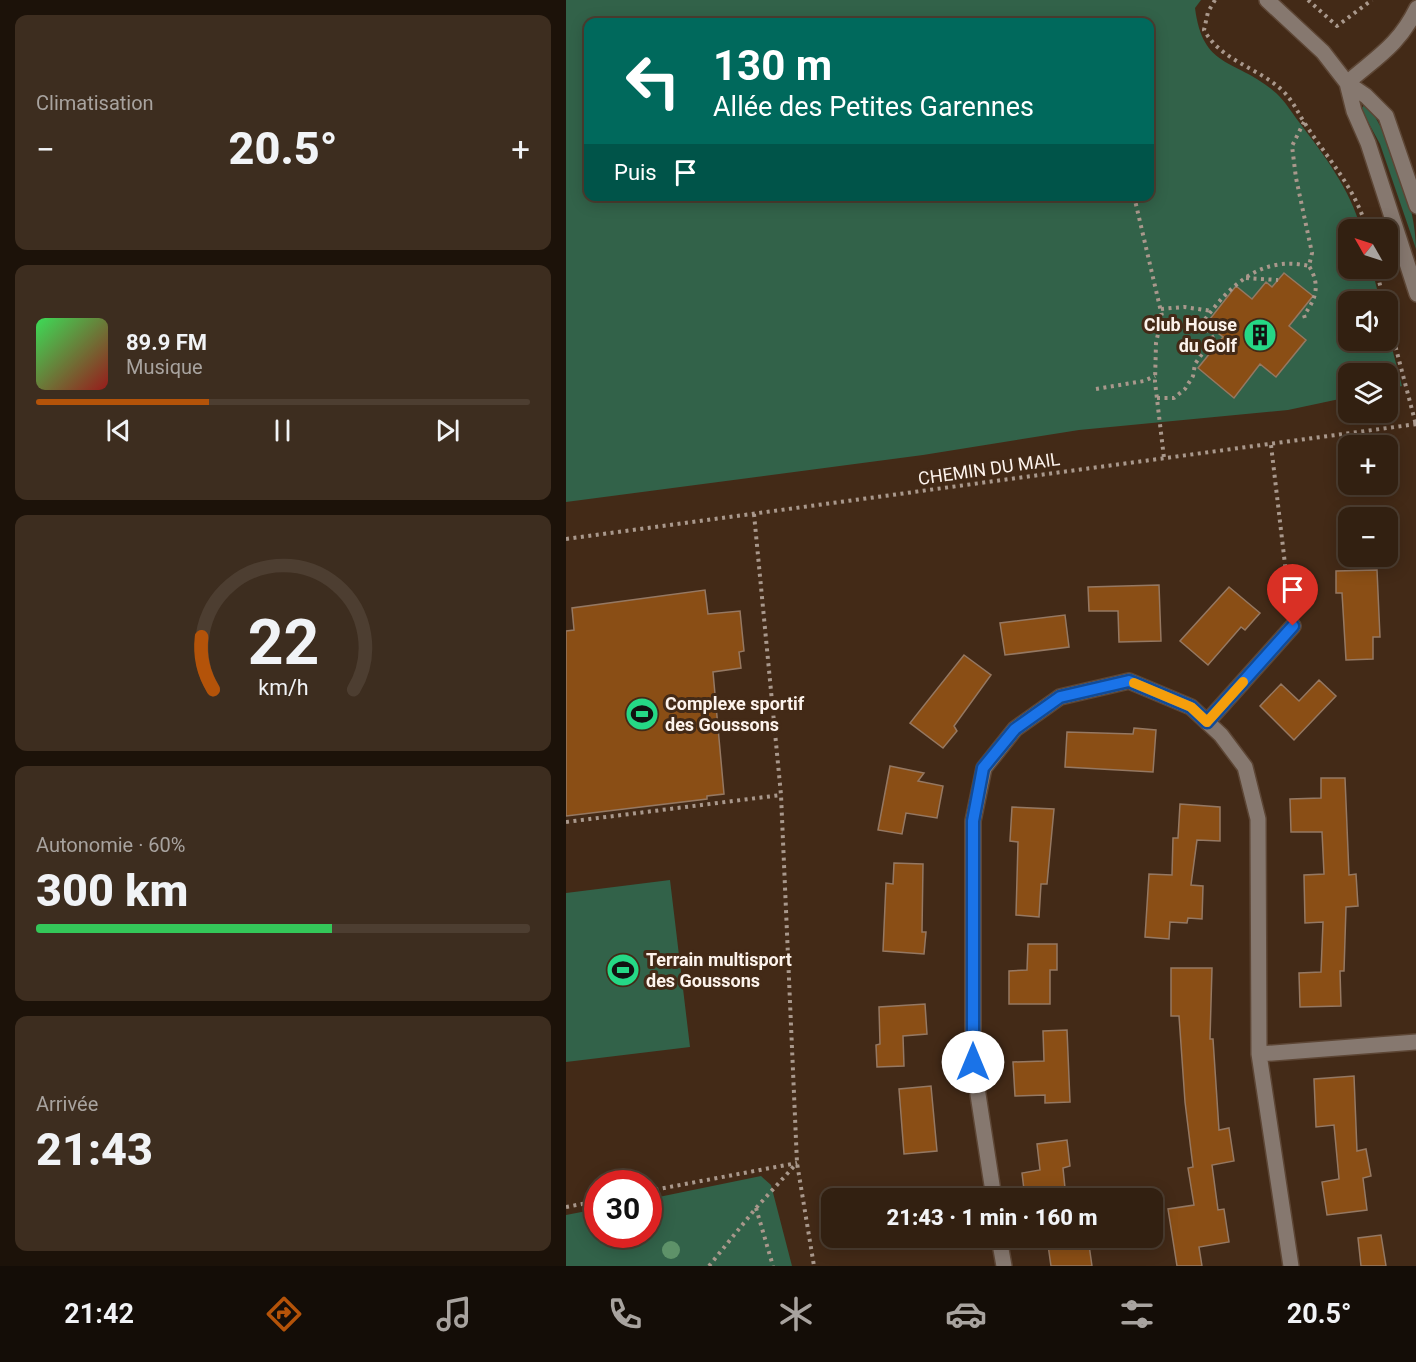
<!DOCTYPE html>
<html lang="fr">
<meta charset="utf-8">
<style>
body{margin:0;font-family:Roboto,sans-serif;background:#3d2d1f;color:#f1f3f6;height:100vh;display:flex;flex-direction:column;font-size:22px;white-space:nowrap}
*{box-sizing:border-box;margin:0}
p{font-size:20px;color:#a8a39f}
.icon{flex:none;width:33px;height:33px;fill:none;stroke:currentColor;stroke-width:2;stroke-linecap:round;stroke-linejoin:round}
.map{position:relative;flex:1;overflow:hidden}
.side{display:flex;flex-direction:column;gap:15px;padding:15px;background:#1c1209;width:566px}
.side>*{flex:none}
.banner{position:absolute;left:18px;top:18px;width:570px;height:183px;border-radius:12px;box-shadow:0 3px 15px #0003,0 0 0 2px #4d3e31;background:#00695c;color:#fff;overflow:hidden}
.needle{width:39px;rotate:309deg}
.tools{position:absolute;left:772px;top:219px;display:grid;gap:12px}
.tools a{display:grid;place-items:center;width:60px;height:60px;border-radius:12px;background:#322011;box-shadow:0 3px 15px #0003,0 0 0 2px #4d3e31;font-size:30px}
.speed{position:absolute;left:18px;top:1170px;display:flex;gap:12px;font-size:30px;font-weight:700;text-align:center}
.speed>*{display:grid;place-content:center;width:78px;height:78px;border-radius:50%;background:#322011;box-shadow:0 3px 15px #0003,0 0 0 2px #4d3e31;line-height:1}
.speed .limit{border:9px solid #d22;background:#fff;color:#111}
.pin{position:absolute;display:grid;place-items:center;width:51px;height:51px;color:#fff;margin:-62px -26px;border-radius:50% 50% 50% 0;rotate:-45deg;box-shadow:0 0 6px #0007}
.pin .icon{rotate:45deg}
.me{position:absolute;width:66px;margin:-33px;rotate:0deg;stroke-linejoin:round;filter:drop-shadow(0 0 4px #0008)}
.turn{display:flex;align-items:center;gap:21px;height:126px;padding:0 30px;font-size:27px}
.turn .icon{width:78px;height:78px;stroke-width:2.5}
.turn b{display:block;font-size:42px;line-height:51px}
.then{display:flex;align-items:center;height:57px;padding:0 30px;background:#0003;gap:12px;font-size:22px}
.big{font-size:45px;font-weight:800;line-height:1.1}
.side .widget{flex:1;display:flex;flex-direction:column;justify-content:center;gap:9px;min-width:0;padding:0 21px;border-radius:12px;background:#3d2d1f}
.side .dial{align-items:center;gap:0}
.dial svg{height:156px;overflow:visible;fill:none;stroke:#4d3e31;stroke-width:7;stroke-linecap:round;text-anchor:middle}
.dial text{fill:#f1f3f6;stroke:none}
.song{display:flex;align-items:center;gap:18px}
.cover{width:72px;height:72px;border-radius:9px;background:linear-gradient(135deg,hsl(130 70% 55%),hsl(0 70% 35%))}
.played{height:6px;border-radius:3px;background:linear-gradient(90deg,#b45309 35%,#4d3e31 35%)}
.keys{display:flex;justify-content:space-around;direction:ltr}
.heat{display:flex;justify-content:space-between;align-items:center;font-size:33px;direction:ltr}
.charge{height:9px;border-radius:4px;background:linear-gradient(90deg,#34c759 60%,#4d3e31 0)}
.trip{position:absolute;left:255px;top:1188px;width:342px;height:60px;border-radius:12px;background:#322011;box-shadow:0 3px 15px #0003,0 0 0 2px #4d3e31;font-weight:800;line-height:60px;text-align:center}
.tab-bar{display:flex;height:96px;justify-content:space-around;align-items:center;background:#140d07;color:#a8a39f}
.tab-bar .icon{width:42px;height:42px}
.tab-bar .active{color:#b45309}
.tab-bar b{font-size:27px;color:#f1f3f6}
main{display:flex;flex:1;min-height:0}
.map>svg:first-child{display:block}
.green{fill:#326249;fill-rule:evenodd}
.building{fill:#8a4e15;stroke:#957862;stroke-width:1.5}
.lines{fill:none;stroke-linecap:round;stroke-linejoin:round}
.minor-casing{stroke:#5d4635;stroke-width:18}
.path{stroke:#a9988c;stroke-width:4;stroke-dasharray:3 4.5;stroke-linecap:butt}
.minor{stroke:#86786f;stroke-width:15}
.tree{fill:#5e9269}
.route-casing{stroke:#114b97;stroke-width:15}
.route{stroke:#1a73e8;stroke-width:10}
.slow{stroke:#f59e0b;stroke-width:10}
.labels{text-anchor:middle;stroke-width:6;stroke-linejoin:round;paint-order:stroke}
.poi-label{font-size:18px;font-weight:bold;fill:#fdf3ec;stroke:#432a17;text-anchor:start}
.street-label{font-size:18px;fill:#fdf3ec;stroke:#432a17}
</style>
<main>
<section class="side">
<div class="widget"><p>Climatisation</p>
<div class="heat"><a>−</a><b class="big">20.5°</b><a>+</a></div>
</div>
<div class="widget">
<div class="song"><i class="cover"></i><div><b>89.9 FM</b><p>Musique</p></div></div>
<div class="played"></div>
<div class="keys"><svg class="icon" aria-label="previous" viewBox="0 0 24 24"><path d="M18 5L8 12l10 7zM5 5v14"/></svg><svg class="icon" aria-label="pause" viewBox="0 0 24 24"><path d="M8 5v14M16 5v14"/></svg><svg class="icon" aria-label="next" viewBox="0 0 24 24"><path d="M6 5l10 7-10 7zM19 5v14"/></svg></div>
</div>
<div class="widget dial"><svg viewBox="0 0 100 80">
<path d="M14 69A42 42 0 1 1 86 69"/>
<path d="M14 69A42 42 0 0 1 8 42" stroke="#b45309"/>
<text x="50" y="56" font-size="32" font-weight="700">22</text>
<text x="50" y="72" font-size="11">km/h</text>
</svg></div>
<div class="widget"><p>Autonomie · 60%</p><b class="big">300 km</b><div class="charge"></div></div>
<div class="widget"><p>Arrivée</p><b class="big">21:43</b></div>
</section>
<div class="map">
<svg width="851" height="1266" viewBox="0 0 851 1266">
<rect width="100%" height="100%" fill="#432a17"/>
<path class="green" d="M0 0H635L629 8C637 71 671 58 710 93 719 101 726 113 733 122 758 155 784 189 795 229L783 230V268L806 269 814 301 783 302V340H822V333L836 386 822 389V374H783V397L722 410 513 430 357 455 0 502ZM22 22H584V196H22Z
M800 103C825 137 850 206 850 249L814 144 795 109Z
M104 880 124 1047 0 1062V893Z
M195 1176 205 1185 226 1266H0V1215L31 1209 32 1234H82L83 1199Z"/>
<path class="building" d="M718 273 747 296 723 326 740 340 710 377 694 364 668 398 632 368 657 337 640 324 670 286 686 299 700 282 706 287Z
M811 570 814 637H807V659L780 660 776 593H770V571Z
M593 585 595 641 553 642 552 611H523L522 587Z
M663 587 694 613 679 630 675 627 642 665 614 641Z
M139 590 142 614 174 611 178 651 173 652 175 668 147 672 158 794 141 796V799L0 816V631L8 630 6 608Z
M499 615 503 647 439 655 434 623Z
M398 655 425 675 388 726 391 731 377 748 344 723Z
M753 680 770 696 728 740 694 706 715 684 733 701Z
M568 728 590 730 587 772 499 767 501 732 567 734Z
M324 766 358 773 352 781 377 786 371 818 340 813 336 834 312 830Z
M755 778H779L783 875 790 874 792 906 780 907 778 971H774L775 1006 734 1007 733 973 755 972 757 922 739 923 738 875 758 874 756 832H725L724 799 755 798Z
M614 804 654 807V841L631 840 625 885 637 886 636 919 622 918 621 923 604 922 603 939 579 937 583 874 606 875 607 838H612Z
M446 807 488 809 481 884H475L473 917 450 915 452 842 444 841Z
M328 863 357 864 356 932H360L358 954 317 951 320 883 327 884Z
M462 944H491V970H484V1004H443V971L461 970Z
M605 968H646L644 1039H647L653 1130 663 1128 668 1161 646 1165 652 1210 658 1209 663 1242 633 1247 636 1266H611L602 1209 628 1205 622 1168 627 1167 619 1102 613 1016H605Z
M359 1004 361 1034 337 1036 338 1066 311 1067 310 1045 314 1044 313 1007Z
M501 1030 504 1102 479 1103V1095L449 1096 447 1062 478 1061 477 1031Z
M788 1076 791 1151 800 1149 805 1176 797 1178 801 1210 761 1215 756 1182 773 1179 768 1125 750 1127 748 1079Z
M365 1086 371 1151 338 1154 333 1089Z
M501 1140 504 1166 497 1168 500 1198H459L456 1173 474 1170 471 1144Z
M815 1235 820 1266H795L792 1238Z
M481 1238H522L526 1266H485Z"/>
<g class="lines">
<defs>
<path id="minor" d="M701 0 757 52 781 83 800 96 820 116 851 206
M781 83 788 111 802 143 851 294
M781 83C812 56 832 46 851 8
M641 722 727 626
M693 1054 851 1042
M428 1198 407 1062V821L418 768 449 729 494 697 563 681 625 707 655 735 679 767 692 819 693 1054 725 1266
M433 1238 438 1266"/>
</defs>
<use href="#minor" class="minor-casing"/>
<path class="path" d="M649 0 642 12 638 30C656 62 692 67 717 91 727 101 731 111 738 122 760 157 790 188 801 230
M742 0 771 26 806 0
M738 122 726 146 730 178 746 253 743 266C754 284 751 298 738 315L740 322
M568 196 596 316 590 343 589 382 598 458
M810 268 818 302
M680 278 712 280
M595 309 618 307 646 311
M822 318 850 425
M530 389 578 381 589 376
M591 398H608L619 389 627 376 629 364 647 338 637 322C664 285 695 255 743 266
M705 445 724 607
M188 514 215 795 231 1163 248 1266
M0 539 851 424
M0 822 215 795
M82 1191 231 1163
M0 1207 32 1201
M190 1208 207 1266
M143 1266 190 1208 231 1163"/>
<use href="#minor" class="minor"/>
</g>
<circle class="tree" cx="105" cy="1250" r="9"/>
<g class="lines">
<defs>
<path id="route" d="M407 1062V821L417 768 449 729 494 697 563 681 625 707 641 722 727 626"/>
</defs>
<use href="#route" class="route-casing"/>
<use href="#route" class="route"/>
<path class="slow" d="M568 683 625 707 641 722 677 682"/>
</g>
<defs>
<symbol id="building-disc" viewBox="-11 -11 22 22"><circle r="9.5" fill="#25d886" stroke="#432a17"/><path d="M-4-6H4V6H1V3H-1V6H-4ZM-2.5-4.3h1.7v1.8h-1.7ZM.8-4.3h1.7v1.8H.8ZM-2.5-1h1.7V.8h-1.7ZM.8-1h1.7V.8H.8Z" fill="#111"/></symbol>
<symbol id="stadium-disc" viewBox="-11 -11 22 22"><circle r="9.5" fill="#25d886" stroke="#432a17"/><path d="M0-5a6.5 5 0 1 0 0 10a6.5 5 0 1 0 0-10ZM-3.5-1.8h7v3.6h-7Z" fill="#111"/></symbol>
</defs>
<g fill-rule="evenodd">
<use href="#building-disc" x="675" y="316" width="38" height="38"/>
<use href="#stadium-disc" x="57" y="695" width="38" height="38"/>
<use href="#stadium-disc" x="38" y="951" width="38" height="38"/>
</g>
<g class="labels">
<g class="poi-label">
<text x="671" y="331" text-anchor="end">Club House<tspan x="671" dy="21">du Golf</tspan></text>
<text x="99" y="710">Complexe sportif<tspan x="99" dy="21">des Goussons</tspan></text>
<text x="80" y="966">Terrain multisport<tspan x="80" dy="21">des Goussons</tspan></text>
</g>
<g class="street-label">
<text transform="translate(423 469) rotate(-8)" y="6">CHEMIN DU MAIL</text>
</g>
</g>
</svg>
<div class="tools">
<a><svg class="needle" viewBox="-14 -14 28 28"><path d="M0-13l5 13h-10z" fill="#e53935"/><path d="M0 13l5-13h-10z" fill="#a8a39f"/></svg></a>
<a><svg class="icon" aria-label="sound" viewBox="0 0 24 24"><path d="M4 9h4l5-4v14l-5-4H4zM17 9q2 3 0 6"/></svg></a>
<a><svg class="icon" aria-label="layers" viewBox="0 0 24 24"><path d="M12 4l9 5-9 5-9-5zM3 14l9 5 9-5"/></svg></a>
<a>+</a>
<a>−</a>
</div>
<div class="speed"><div class="limit">30</div></div>
<div class="pin" style="left:727px;top:626px;background:#d93025"><svg class="icon" aria-label="arrive" viewBox="0 0 24 24"><path d="M6 21V4h12l-3 4 3 4H6"/></svg></div>
<svg class="me" style="left:407px;top:1062px" viewBox="-20 -20 40 40"><circle r="19" fill="#fff"/><path d="M0-13L10 11 0 6-10 11z" fill="#1a73e8"/></svg>
<div class="trip">21:43 · 1 min · 160 m</div>
<div class="banner">
<div class="turn"><svg class="icon" aria-label="left" viewBox="0 0 24 24"><path d="M17 20v-9H6M10 6l-5 5 5 5"/></svg><div><b>130 m</b>Allée des Petites Garennes</div></div>
<div class="then">Puis<svg class="icon" aria-label="arrive" viewBox="0 0 24 24"><path d="M6 21V4h12l-3 4 3 4H6"/></svg></div>
</div>
</div>
</main>
<nav class="tab-bar">
<b>21:42</b>
<svg class="icon active" aria-label="directions" viewBox="0 0 24 24"><path d="M12 3l9 9-9 9-9-9zM9 14v-3h6M13 9l2 2-2 2"/></svg>
<svg class="icon" aria-label="music" viewBox="0 0 24 24"><path d="M9 18V5l10-2v13"/><circle cx="6" cy="18" r="3"/><circle cx="16" cy="16" r="3"/></svg>
<svg class="icon" aria-label="phone" viewBox="0 0 24 24"><path d="M5 4h4l2 5-3 2q2 4 5 5l2-3 5 2v4C11 20 4 13 5 4z"/></svg>
<svg class="icon" aria-label="climate" viewBox="0 0 24 24"><path d="M12 3v18M4 7l16 10M4 17L20 7"/></svg>
<svg class="icon" aria-label="car" viewBox="0 0 24 24"><path d="M5 17H2v-5l4-1 3-4h7l3 4 3 1v5h-3M9 17h6M6 11h13"/><circle cx="7" cy="17" r="2"/><circle cx="17" cy="17" r="2"/></svg>
<svg class="icon" aria-label="filters" viewBox="0 0 24 24"><path d="M4 7h16M4 17h16"/><circle cx="9" cy="7" r="2"/><circle cx="15" cy="17" r="2"/></svg>
<b>20.5°</b>
</nav>
